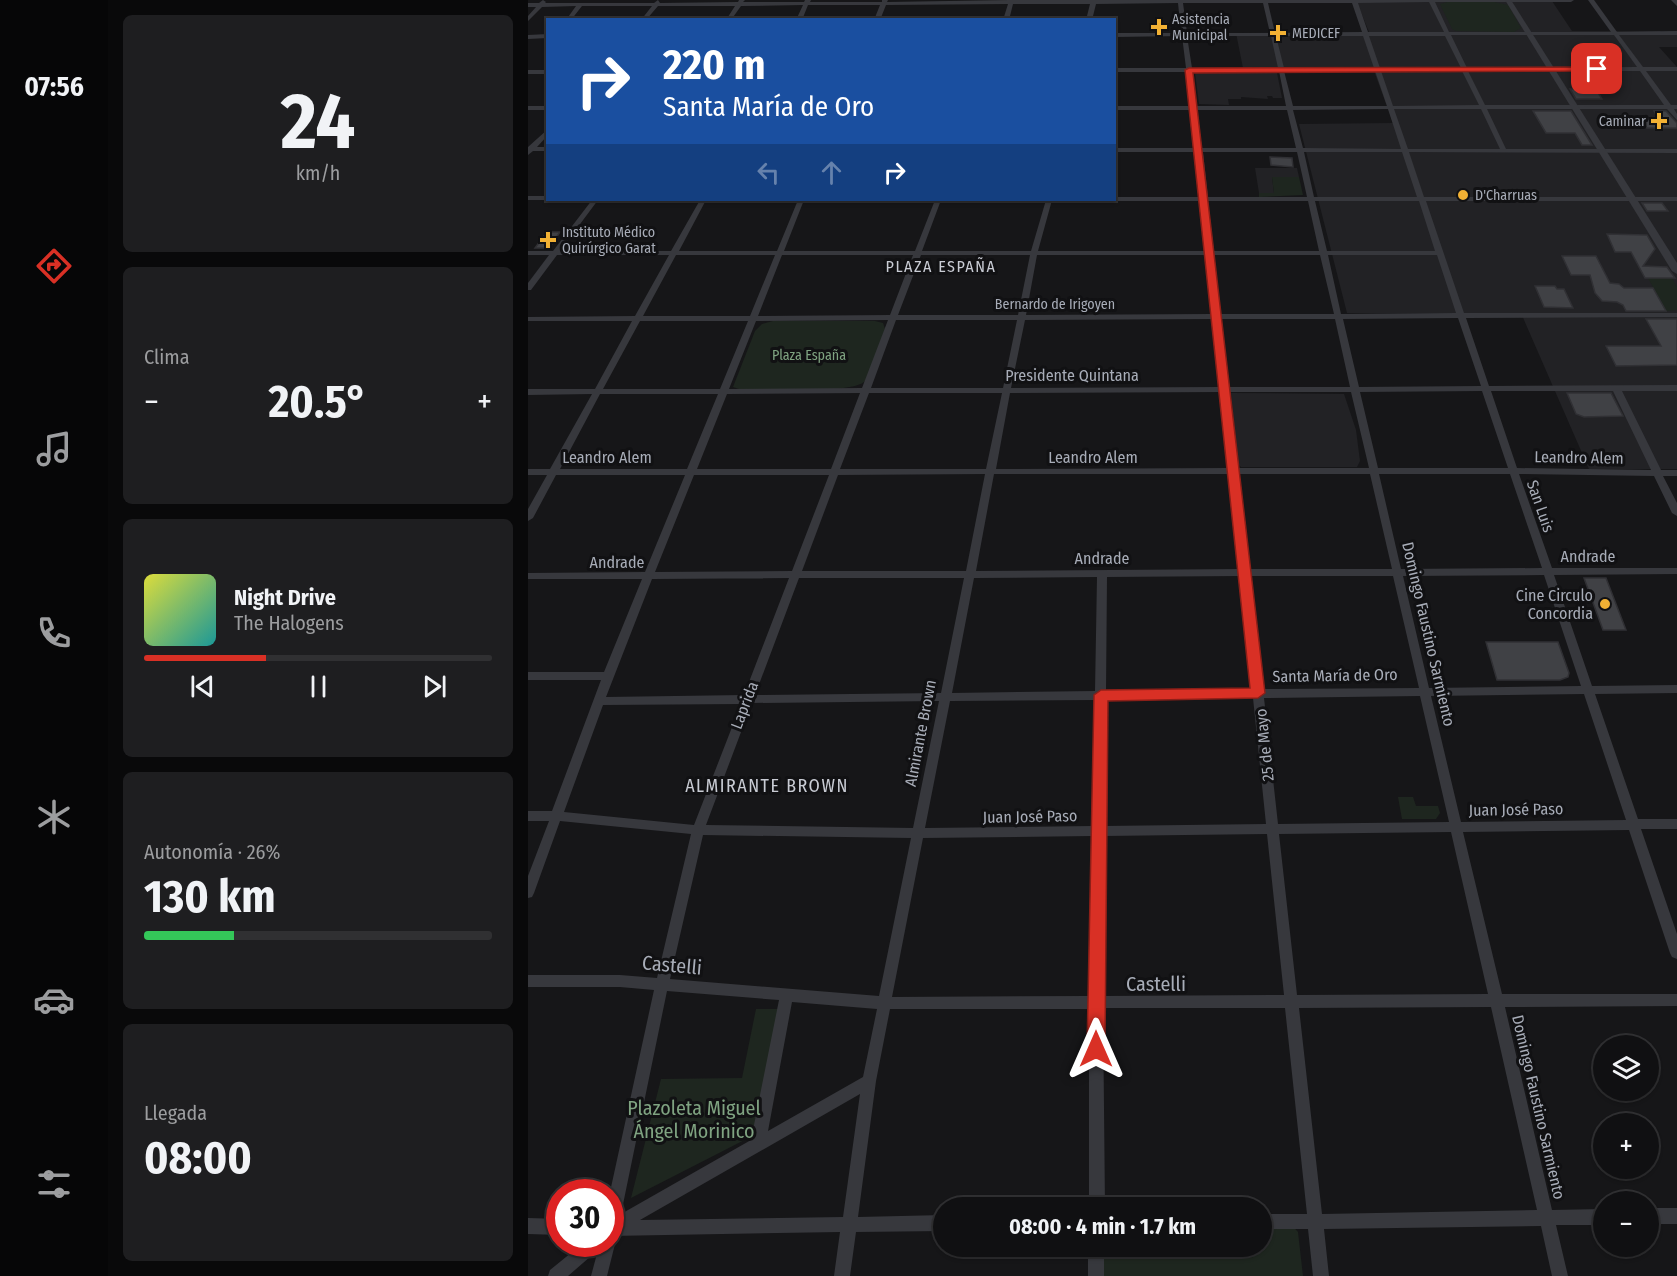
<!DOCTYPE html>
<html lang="es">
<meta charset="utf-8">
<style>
body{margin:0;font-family:"Fira Sans Condensed",sans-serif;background:#1e1e20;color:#f1f3f6;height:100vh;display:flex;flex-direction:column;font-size:22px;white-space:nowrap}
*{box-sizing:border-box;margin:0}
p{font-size:20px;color:#9c9d9f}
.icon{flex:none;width:33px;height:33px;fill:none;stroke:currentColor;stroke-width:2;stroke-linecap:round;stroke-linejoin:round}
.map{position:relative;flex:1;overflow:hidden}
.panel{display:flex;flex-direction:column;gap:15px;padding:15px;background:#09090a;width:420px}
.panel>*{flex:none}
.guide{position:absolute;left:18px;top:18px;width:570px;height:183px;border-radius:0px;box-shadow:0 2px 4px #0004,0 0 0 2px #303032;background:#1a4fa0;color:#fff;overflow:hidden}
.fabs{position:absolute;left:1065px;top:1035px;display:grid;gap:12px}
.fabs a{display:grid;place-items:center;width:66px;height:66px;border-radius:50%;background:#101012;box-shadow:0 2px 4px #0004,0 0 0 2px #303032;font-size:30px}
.speed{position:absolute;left:18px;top:1179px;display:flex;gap:12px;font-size:30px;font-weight:700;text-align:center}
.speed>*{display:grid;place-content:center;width:78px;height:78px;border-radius:50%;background:#101012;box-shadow:0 2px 4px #0004,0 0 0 2px #303032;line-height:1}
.speed .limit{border:9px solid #d22;background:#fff;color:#111}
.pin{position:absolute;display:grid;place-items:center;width:51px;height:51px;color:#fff;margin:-26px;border-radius:12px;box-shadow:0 3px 9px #0006}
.me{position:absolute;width:66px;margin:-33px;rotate:0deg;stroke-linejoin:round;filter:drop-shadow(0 0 4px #0008)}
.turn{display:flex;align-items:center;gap:21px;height:126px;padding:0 18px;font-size:27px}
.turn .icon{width:78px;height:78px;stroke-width:2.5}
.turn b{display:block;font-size:42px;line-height:51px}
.lanes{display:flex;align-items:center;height:57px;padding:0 18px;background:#0003;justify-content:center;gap:30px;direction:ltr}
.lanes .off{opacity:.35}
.big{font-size:45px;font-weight:700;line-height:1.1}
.panel .tile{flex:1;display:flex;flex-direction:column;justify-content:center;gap:9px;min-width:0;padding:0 21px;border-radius:9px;background:#1e1e20}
.panel .dial{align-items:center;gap:0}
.dial b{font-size:78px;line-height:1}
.song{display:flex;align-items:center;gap:18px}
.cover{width:72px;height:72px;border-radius:9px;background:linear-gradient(135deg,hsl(60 70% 55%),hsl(180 70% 35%))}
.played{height:6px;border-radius:3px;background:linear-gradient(90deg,#d93025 35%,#303032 35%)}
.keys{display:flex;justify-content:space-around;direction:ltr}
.heat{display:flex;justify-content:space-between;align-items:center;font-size:33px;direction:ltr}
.charge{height:9px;border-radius:4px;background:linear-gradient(90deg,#34c759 26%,#303032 0)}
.trip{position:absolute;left:405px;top:1197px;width:339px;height:60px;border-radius:30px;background:#101012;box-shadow:0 2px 4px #0004,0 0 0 2px #303032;font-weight:700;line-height:60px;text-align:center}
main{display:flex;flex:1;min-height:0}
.tab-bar{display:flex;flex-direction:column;width:108px;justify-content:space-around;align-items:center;background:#060607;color:#9c9d9f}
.tab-bar .icon{width:42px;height:42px}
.tab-bar .on{color:#d93025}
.tab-bar b{font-size:27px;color:#f1f3f6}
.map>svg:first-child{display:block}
.built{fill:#222225}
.green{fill:#1e261f}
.building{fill:#404145;stroke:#303034;stroke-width:1.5}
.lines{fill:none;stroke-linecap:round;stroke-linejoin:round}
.minor{fill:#37383d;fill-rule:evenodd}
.tertiary{fill:#37383d;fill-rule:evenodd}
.route{fill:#d93025;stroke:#8d1f18;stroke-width:1.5}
.poi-dot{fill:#f2b134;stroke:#111113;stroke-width:2}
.labels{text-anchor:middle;stroke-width:6;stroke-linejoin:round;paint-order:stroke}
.far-poi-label{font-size:14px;fill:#a8adb8;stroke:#111113;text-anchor:start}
.far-street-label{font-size:14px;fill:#a8adb8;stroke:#111113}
.far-park-label{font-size:14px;fill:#7fa381;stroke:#111113}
.far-quarter-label{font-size:16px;letter-spacing:1.5px;fill:#c9ccd4;stroke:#111113}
.street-label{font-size:16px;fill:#a8adb8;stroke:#111113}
.poi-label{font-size:16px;fill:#a8adb8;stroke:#111113;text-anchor:end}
.neighbourhood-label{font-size:18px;letter-spacing:1.5px;fill:#c9ccd4;stroke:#111113}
.near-street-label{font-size:20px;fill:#a8adb8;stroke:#111113}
.near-park-label{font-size:20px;fill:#7fa381;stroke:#111113}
</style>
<main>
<nav class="tab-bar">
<b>07:56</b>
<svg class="icon on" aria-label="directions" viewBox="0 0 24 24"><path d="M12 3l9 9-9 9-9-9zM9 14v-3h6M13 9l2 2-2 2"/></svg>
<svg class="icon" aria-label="music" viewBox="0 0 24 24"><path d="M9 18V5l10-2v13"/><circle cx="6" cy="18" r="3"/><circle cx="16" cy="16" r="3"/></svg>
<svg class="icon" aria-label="phone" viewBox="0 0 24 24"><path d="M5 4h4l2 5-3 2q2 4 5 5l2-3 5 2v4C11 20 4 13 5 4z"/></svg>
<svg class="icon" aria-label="climate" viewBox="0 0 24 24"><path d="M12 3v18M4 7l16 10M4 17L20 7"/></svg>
<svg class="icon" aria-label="car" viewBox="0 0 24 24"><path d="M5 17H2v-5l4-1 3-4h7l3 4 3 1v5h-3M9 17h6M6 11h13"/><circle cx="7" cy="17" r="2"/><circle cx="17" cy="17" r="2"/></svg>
<svg class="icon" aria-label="filters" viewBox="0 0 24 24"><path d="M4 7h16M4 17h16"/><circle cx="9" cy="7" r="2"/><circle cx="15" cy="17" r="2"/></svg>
</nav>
<section class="panel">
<div class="tile dial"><b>24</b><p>km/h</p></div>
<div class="tile"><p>Clima</p>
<div class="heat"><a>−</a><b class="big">20.5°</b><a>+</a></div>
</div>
<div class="tile">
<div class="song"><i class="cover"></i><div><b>Night Drive</b><p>The Halogens</p></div></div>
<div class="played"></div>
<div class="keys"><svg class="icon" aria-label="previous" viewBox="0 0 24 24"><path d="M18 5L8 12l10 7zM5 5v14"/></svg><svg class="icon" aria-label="pause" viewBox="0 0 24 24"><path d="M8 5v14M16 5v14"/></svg><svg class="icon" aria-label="next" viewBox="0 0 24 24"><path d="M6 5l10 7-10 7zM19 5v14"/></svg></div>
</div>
<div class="tile"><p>Autonomía · 26%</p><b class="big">130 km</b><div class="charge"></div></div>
<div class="tile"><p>Llegada</p><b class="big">08:00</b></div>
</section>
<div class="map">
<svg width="1149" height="1276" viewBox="0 0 1149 1276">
<rect width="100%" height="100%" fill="#161618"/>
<path class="built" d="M828 0 1024 1 1044 31H1132L1135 34H1149V47H1131L1149 67V469H1061L993 313H819L771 124 865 123 845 68H715L708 33 841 32Z
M667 73H749L754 98H745L744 96H739L740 99 713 97V99H700L701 105 671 104Z
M727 168H769L771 177H744L746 193H731Z
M703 393 816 394 828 430 832 461 829 467H713L710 464Z"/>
<path class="green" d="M919 2H967L980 5 993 28 986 32 928 31 924 29 912 4Z
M744 177H771L775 195 731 197V193H746Z
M1120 278H1144L1149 287V310L1138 311Z
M245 321H347L355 323 357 329C351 344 345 369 337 381 327 394 233 390 214 390L205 387 227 331 234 324Z
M870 797H885L888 806H910L912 813 908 819H874Z
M228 1009H262L240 1128 103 1198 133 1079 214 1078Z
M734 1220H759L770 1232 775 1276H576V1247L734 1246Z"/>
<path class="building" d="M1053 51H1071L1081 65H1064Z
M1042 89H1068L1074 99H1048Z
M1005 111H1043L1064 145H1054L1047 133H1018Z
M1126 111H1138L1149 123V128H1119L1112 119H1131Z
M742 157 764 158 765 167 743 165Z
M1114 203H1134L1140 211H1119Z
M19 232H32L21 248H7Z
M1079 234 1119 235 1127 249 1115 266 1139 267 1147 278H1117L1103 252H1087Z
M1034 256H1068L1082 283 1091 284 1096 288H1125L1138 311H1098L1095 305 1089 302 1074 301 1067 293 1062 275H1043Z
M1007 286H1027L1029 289H1036L1045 308 1016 307Z
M1118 319H1149V365L1088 366 1078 346H1133Z
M1039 393H1083L1095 416 1056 417 1048 414Z
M1056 578H1078L1098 630H1075Z
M958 642H1030L1041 673 1040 677 1032 680H969Z"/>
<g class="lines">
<path class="minor" d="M15 0 18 2 17 3H126L130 0 132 3 210 2 211 0H217L215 2H276L277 0H283L282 2H354V0H360L359 2 481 0H1046L1043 2H907L921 32H1083L1060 0H1066L1089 32 1149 31V35H1091L1115 67H1149V71H1118L1143 105H1149V109H1146L1149 114V120L1139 109H959L978 149H1149V153L881 152 896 197H1149V201H898L936 313H1149V317L938 318 961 386 1149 385V391H1094L1133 470H1149V476H1135L1149 503V516L1144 513 1126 476 991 474 1024 568H1149V574L1026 575 1064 686 1149 685V693L1067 694 1110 819H1149V829H1113L1149 934V959L1144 957 1142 953 1101 830 935 832 974 994H1149V1006L977 1007 1024 1210 1076 1209V1225H1028L1040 1276H1024L1013 1226 796 1229 801 1276H785L780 1229H734V1214H779L757 1008H575L577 1208H561V1009H362L348 1081 330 1217 416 1215V1231L328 1232 322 1276H306L312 1232 82 1236V1192L126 990 92 987H0V975H92L129 978 163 834 32 821 6 893 4 897 0 898V876L21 821H0V811H24L73 680H0V672H76L114 579H0V573L117 572 157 475H28L5 518 0 521V509L19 475H0V469H22L64 394 0 395V389H67L104 321H0V317L107 316 141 255H29L3 290H0V283L21 255H0V251H25L64 200H70L32 251H143L172 200H178L151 251H249L270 200H276L256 251H387L407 200H413L394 251H503L518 200H524L510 251H678L673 201H586L583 200H586V197H673L668 152H586V148H667L663 110H586V106H662L658 72H586V68H658L654 36 586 37V33H653L650 3 568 4 564 20H558L562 4H485L481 20H475L480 4 358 5 352 20H346L352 5H280L274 20H268L275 5 213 6 203 20H198L207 6H130L118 20H113L124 6H54L43 20H38L48 6 14 7 0 21V16L8 7H0V3H11ZM901 2 916 32H840L830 3ZM655 3H735L742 33H659ZM740 3H824L834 32 747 33ZM923 35H1086L1109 67 939 68ZM659 36H743L750 68H664ZM748 36H835L846 68H756ZM841 36H917L933 68H852ZM751 71 758 106H669L664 72ZM756 71H847L859 106H765ZM853 71H934L951 105 865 106ZM940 71H1112L1136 105H957ZM860 109 873 149 775 148 765 110ZM866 109H953L972 149H880ZM669 110H759L768 148H674ZM675 152H769L779 197H680ZM776 152H874L889 197H786ZM680 201H780L791 251H686ZM787 201H891L907 251H799ZM148 255H247L222 316H115ZM254 255H385L362 315 230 316ZM393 255H502L490 315H370ZM509 255H679L685 314 498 315ZM686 255H792L806 314H693ZM800 255H909L928 313 813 314ZM930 318 953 386 831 387 815 319ZM685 319 692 387 483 388 497 320ZM693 319H807L822 387H701ZM360 320 334 388 201 389 228 321ZM368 320H489L475 388H343ZM112 321H220L192 389H75ZM954 391 980 468H850L832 392ZM963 391H1085L1123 470 989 468ZM693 392 701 468 468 469 482 393ZM701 392H823L841 468H710ZM332 393 303 469H169L199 394ZM341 393H474L458 469H312ZM72 394H190L159 469H32ZM457 474 438 571H274L310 475ZM466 474H702L711 569 448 571ZM711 474H842L864 569H721ZM851 474H982L1014 568 873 569ZM166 475H301L264 571 127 572ZM1016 575 1053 686 901 688 875 576ZM712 576 724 690 578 691 579 577ZM722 576H865L891 688 735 689ZM569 577 567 691 424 693 446 578ZM261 578 216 695 78 697 124 579ZM271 578H436L413 693 227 695ZM1056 694 1098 820 933 822 903 696ZM892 696 921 822 750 824 736 698ZM725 698 738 824 576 826 578 700ZM567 700 564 826 397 828 422 701ZM411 701 385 828 178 825 224 703ZM213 704 166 825 36 812 75 705ZM923 832 960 994 769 995 751 834ZM739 834 756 995 575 996 576 836ZM175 835 383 838 351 996 142 979ZM564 836 561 996 364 997 395 838ZM139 991 251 1000 223 1140 93 1214ZM264 1002 349 1009 335 1077 240 1131ZM963 1007 1009 1210 794 1214 771 1008ZM332 1094 315 1217 112 1220Z
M1143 0H1149V6Z
M20 34V38L0 39V35Z
M0 70H20V74H0Z
M0 106H20V110H0Z
M20 129V135L9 147H20V151H5L0 155V147Z
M0 196H20V200H22H0Z
M1120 1208H1149V1224H1120Z
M0 1218 32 1219V1235L0 1234Z
M82 1238 87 1244 79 1276H63L70 1250 40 1276H20L22 1270 54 1244H82Z
M560 1246H576V1276H560Z"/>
<path class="tertiary" d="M977 0H983L1149 263V274L1144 271Z"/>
</g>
<path class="route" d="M1069 67 1072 69 1071 71 665 73 737 693 730 698 580 701 577 1049 574 1055 568 1058 561 1055 559 1049 566 695 573 690 722 688 657 70 661 68Z"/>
<g class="poi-dot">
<path d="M628 18h6v6h6v6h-6v6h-6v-6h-6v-6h6z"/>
<path d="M747 24h6v6h6v6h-6v6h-6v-6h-6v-6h6z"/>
<path d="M1128 112h6v6h6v6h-6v6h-6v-6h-6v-6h6z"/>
<circle cx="935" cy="195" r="6"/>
<path d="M17 231h6v6h6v6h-6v6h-6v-6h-6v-6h6z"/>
<circle cx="1077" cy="604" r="6"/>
</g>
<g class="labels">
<g class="far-poi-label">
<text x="644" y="24">Asistencia<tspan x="644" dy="16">Municipal</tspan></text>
<text x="764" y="38">MEDICEF</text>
<text x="1118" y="126" text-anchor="end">Caminar</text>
<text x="947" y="200">D'Charruas</text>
<text x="34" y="237">Instituto Médico<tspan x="34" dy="16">Quirúrgico Garat</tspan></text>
</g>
<g class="far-street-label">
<text x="527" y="309">Bernardo de Irigoyen</text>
</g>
<g class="far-park-label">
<text x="281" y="360">Plaza España</text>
</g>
<g class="far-quarter-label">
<text x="413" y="272">PLAZA ESPAÑA</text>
</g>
<g class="street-label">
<text x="544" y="381">Presidente Quintana</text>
<text x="79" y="463">Leandro Alem</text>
<text x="565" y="463">Leandro Alem</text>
<text transform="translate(1051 457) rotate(1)" y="6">Leandro Alem</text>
<text transform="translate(1013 506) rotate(71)" y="6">San Luis</text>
<text x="1060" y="562">Andrade</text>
<text x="574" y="564">Andrade</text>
<text x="89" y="568">Andrade</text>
<text transform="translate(901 634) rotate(77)" y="6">Domingo Faustino Sarmiento</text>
<text transform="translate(807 675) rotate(-1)" y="6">Santa María de Oro</text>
<text transform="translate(216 705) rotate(-69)" y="6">Laprida</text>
<text transform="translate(392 733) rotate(-79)" y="6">Almirante Brown</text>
<text transform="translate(736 745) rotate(-96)" y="6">25 de Mayo</text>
<text transform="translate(988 809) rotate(-1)" y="6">Juan José Paso</text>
<text transform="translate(502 816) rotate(-1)" y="6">Juan José Paso</text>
<text transform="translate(1011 1107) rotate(77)" y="6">Domingo Faustino Sarmiento</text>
</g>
<g class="poi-label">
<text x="1065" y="601">Cine Circulo<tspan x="1065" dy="18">Concordia</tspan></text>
</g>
<g class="neighbourhood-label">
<text x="239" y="792">ALMIRANTE BROWN</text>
</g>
<g class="near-street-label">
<text transform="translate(144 965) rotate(5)" y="7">Castelli</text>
<text x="628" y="991">Castelli</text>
</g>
<g class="near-park-label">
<text x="166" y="1115">Plazoleta Miguel<tspan x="166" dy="23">Ángel Morinico</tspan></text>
</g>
</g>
</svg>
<div class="fabs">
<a><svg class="icon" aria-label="layers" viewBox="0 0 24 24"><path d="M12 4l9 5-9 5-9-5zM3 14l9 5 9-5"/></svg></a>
<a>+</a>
<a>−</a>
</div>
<div class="speed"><div class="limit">30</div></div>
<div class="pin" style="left:1069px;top:69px;background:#d93025"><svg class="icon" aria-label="arrive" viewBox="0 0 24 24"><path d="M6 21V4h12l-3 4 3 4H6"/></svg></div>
<svg class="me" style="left:568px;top:1049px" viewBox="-20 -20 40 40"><path d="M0-17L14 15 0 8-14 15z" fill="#d93025" stroke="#fff" stroke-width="4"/></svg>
<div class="trip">08:00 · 4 min · 1.7 km</div>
<div class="guide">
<div class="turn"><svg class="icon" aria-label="right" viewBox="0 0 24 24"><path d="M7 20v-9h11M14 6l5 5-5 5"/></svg><div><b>220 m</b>Santa María de Oro</div></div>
<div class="lanes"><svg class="icon off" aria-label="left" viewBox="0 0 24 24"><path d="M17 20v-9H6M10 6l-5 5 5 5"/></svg><svg class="icon off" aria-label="ahead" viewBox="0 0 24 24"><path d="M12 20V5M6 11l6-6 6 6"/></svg><svg class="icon" aria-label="right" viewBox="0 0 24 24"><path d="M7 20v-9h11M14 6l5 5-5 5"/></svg></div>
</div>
</div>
</main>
